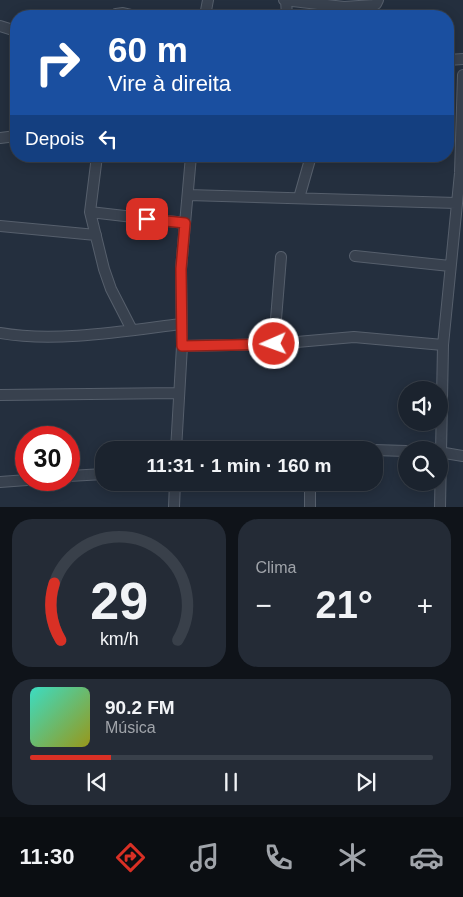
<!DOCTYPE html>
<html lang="pt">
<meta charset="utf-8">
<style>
body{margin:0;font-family:Arial,sans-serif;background:#242b36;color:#f1f3f6;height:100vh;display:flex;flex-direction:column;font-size:19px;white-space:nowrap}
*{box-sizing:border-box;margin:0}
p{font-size:16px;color:#a0a4aa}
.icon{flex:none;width:28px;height:28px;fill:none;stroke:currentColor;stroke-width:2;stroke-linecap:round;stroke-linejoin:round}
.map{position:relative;height:507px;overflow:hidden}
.drawer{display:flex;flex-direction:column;gap:12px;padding:12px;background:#0f1319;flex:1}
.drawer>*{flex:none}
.guide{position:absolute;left:10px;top:10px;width:444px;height:152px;border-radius:20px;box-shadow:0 2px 12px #0003,0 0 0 1px #39404a;background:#1a4fa0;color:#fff;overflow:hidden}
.tools{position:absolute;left:398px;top:381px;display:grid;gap:10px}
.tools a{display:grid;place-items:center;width:50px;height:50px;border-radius:50%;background:#1b232e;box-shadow:0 2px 12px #0003,0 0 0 1px #39404a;font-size:25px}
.speed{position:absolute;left:15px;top:426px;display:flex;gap:10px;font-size:25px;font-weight:700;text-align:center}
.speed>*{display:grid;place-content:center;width:65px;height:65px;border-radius:50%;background:#1b232e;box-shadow:0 2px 12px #0003,0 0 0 1px #39404a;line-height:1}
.speed .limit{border:8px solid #d22;background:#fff;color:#111}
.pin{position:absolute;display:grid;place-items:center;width:42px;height:42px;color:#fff;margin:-21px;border-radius:10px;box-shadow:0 2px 8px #0006}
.me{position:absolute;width:55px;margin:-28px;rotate:268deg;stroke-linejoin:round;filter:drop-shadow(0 0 4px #0008)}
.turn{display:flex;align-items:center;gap:18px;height:105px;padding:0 15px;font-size:22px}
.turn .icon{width:65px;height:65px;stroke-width:2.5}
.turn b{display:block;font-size:35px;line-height:42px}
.then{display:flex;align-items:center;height:48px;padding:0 15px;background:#0003;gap:10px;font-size:19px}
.big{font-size:38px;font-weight:800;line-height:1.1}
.drawer .tile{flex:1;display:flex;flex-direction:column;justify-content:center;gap:8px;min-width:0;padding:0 18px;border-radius:20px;background:#242b36}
.drawer .dial{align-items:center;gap:0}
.dial svg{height:130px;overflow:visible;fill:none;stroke:#39404a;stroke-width:7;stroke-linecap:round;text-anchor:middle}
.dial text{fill:#f1f3f6;stroke:none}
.song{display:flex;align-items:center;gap:15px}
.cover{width:60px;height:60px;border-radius:8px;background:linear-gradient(135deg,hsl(170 70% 55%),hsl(60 70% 35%))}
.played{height:5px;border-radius:2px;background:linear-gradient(90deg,#d93025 20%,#39404a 20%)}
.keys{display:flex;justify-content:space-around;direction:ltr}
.heat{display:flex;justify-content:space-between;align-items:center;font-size:28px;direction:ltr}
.drawer .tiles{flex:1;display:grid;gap:12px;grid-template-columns:1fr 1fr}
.tile:last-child{grid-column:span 2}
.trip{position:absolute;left:95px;top:441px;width:288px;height:50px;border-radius:20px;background:#1b232e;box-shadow:0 2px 12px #0003,0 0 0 1px #39404a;font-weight:800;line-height:50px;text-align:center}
.tab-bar{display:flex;height:80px;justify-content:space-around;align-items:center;background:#0b0e12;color:#a0a4aa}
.tab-bar .icon{width:35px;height:35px}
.tab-bar .active{color:#d93025}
.tab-bar b{font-size:22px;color:#f1f3f6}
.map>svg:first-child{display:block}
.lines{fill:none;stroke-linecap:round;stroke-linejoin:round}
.minor-casing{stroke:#565f6c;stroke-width:12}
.minor{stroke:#38414e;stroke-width:10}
.route-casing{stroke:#8d1f18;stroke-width:12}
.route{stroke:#d93025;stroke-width:9}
</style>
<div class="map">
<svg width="463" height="507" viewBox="0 0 463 507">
<rect width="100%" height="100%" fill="#242f3e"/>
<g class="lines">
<defs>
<path id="minor" d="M284 0 344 7 374 5 376 4 378 0
M286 0 287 16
M114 16 116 14 123 13 136 16
M205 16 208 0
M0 26 16 31
M448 60 463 59
M0 138 16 136
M97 156 90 212 104 269 111 289 132 330
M188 195 456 203
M299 198 311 156
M90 212 185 223
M0 226 96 235
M355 256 450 266
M0 333C55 343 125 331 181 324
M274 344 281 257
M182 346 274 344 354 337 443 345
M0 395 179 393
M176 450 182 346 181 269 191 156
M344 450H366
M374 450 406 451
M439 452 463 456
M69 476 104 474
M0 482 27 480
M310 482V507
M174 507 175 482
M440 507 443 345 460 173 463 75"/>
</defs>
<use href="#minor" class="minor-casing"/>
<use href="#minor" class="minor"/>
</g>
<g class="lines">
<defs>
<path id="route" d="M147 219 185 223 181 269 182 346 274 344"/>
</defs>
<use href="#route" class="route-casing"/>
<use href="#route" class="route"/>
</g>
</svg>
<div class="tools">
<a><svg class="icon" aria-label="sound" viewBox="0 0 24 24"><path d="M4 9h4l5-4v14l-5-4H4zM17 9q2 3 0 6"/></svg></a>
<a><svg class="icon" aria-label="search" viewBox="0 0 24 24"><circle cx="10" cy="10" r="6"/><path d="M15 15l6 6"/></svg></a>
</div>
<div class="speed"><div class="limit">30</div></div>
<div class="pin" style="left:147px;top:219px;background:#d93025"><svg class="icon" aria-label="arrive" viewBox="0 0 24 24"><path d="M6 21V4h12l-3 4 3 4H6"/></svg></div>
<svg class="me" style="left:274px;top:344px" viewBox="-20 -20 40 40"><circle r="17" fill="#d93025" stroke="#fff" stroke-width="3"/><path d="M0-11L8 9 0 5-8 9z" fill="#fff"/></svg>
<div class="trip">11:31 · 1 min · 160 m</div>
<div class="guide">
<div class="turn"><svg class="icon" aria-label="right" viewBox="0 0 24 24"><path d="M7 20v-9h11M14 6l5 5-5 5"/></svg><div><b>60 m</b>Vire à direita</div></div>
<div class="then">Depois<svg class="icon" aria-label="left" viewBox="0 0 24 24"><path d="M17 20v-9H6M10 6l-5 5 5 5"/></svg></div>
</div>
</div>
<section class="drawer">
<div class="tiles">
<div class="tile dial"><svg viewBox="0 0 100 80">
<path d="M14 69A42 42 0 1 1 86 69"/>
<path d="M14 69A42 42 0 0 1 10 34" stroke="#d93025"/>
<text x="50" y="56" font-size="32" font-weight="700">29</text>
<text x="50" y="72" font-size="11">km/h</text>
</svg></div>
<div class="tile"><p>Clima</p>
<div class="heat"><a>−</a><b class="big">21°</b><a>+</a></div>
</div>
<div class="tile">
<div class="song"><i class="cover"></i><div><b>90.2 FM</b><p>Música</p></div></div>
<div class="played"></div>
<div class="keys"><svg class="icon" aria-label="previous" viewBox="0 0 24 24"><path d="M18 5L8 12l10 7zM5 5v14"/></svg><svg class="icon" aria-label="pause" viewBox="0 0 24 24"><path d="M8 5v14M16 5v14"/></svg><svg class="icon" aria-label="next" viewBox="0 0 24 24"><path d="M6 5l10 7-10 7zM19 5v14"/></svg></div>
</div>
</div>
</section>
<nav class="tab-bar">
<b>11:30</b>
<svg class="icon active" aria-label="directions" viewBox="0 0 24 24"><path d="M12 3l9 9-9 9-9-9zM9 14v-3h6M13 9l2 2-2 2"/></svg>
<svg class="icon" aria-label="music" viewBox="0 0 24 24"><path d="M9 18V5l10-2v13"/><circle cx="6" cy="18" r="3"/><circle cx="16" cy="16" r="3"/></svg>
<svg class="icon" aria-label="phone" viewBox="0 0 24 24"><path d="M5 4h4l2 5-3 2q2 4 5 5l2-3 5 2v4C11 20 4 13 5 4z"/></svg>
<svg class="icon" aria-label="climate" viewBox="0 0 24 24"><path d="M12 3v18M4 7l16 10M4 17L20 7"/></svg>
<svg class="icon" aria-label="car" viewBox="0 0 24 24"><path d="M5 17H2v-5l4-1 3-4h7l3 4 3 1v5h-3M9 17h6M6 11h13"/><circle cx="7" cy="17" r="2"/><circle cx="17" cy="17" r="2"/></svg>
</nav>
